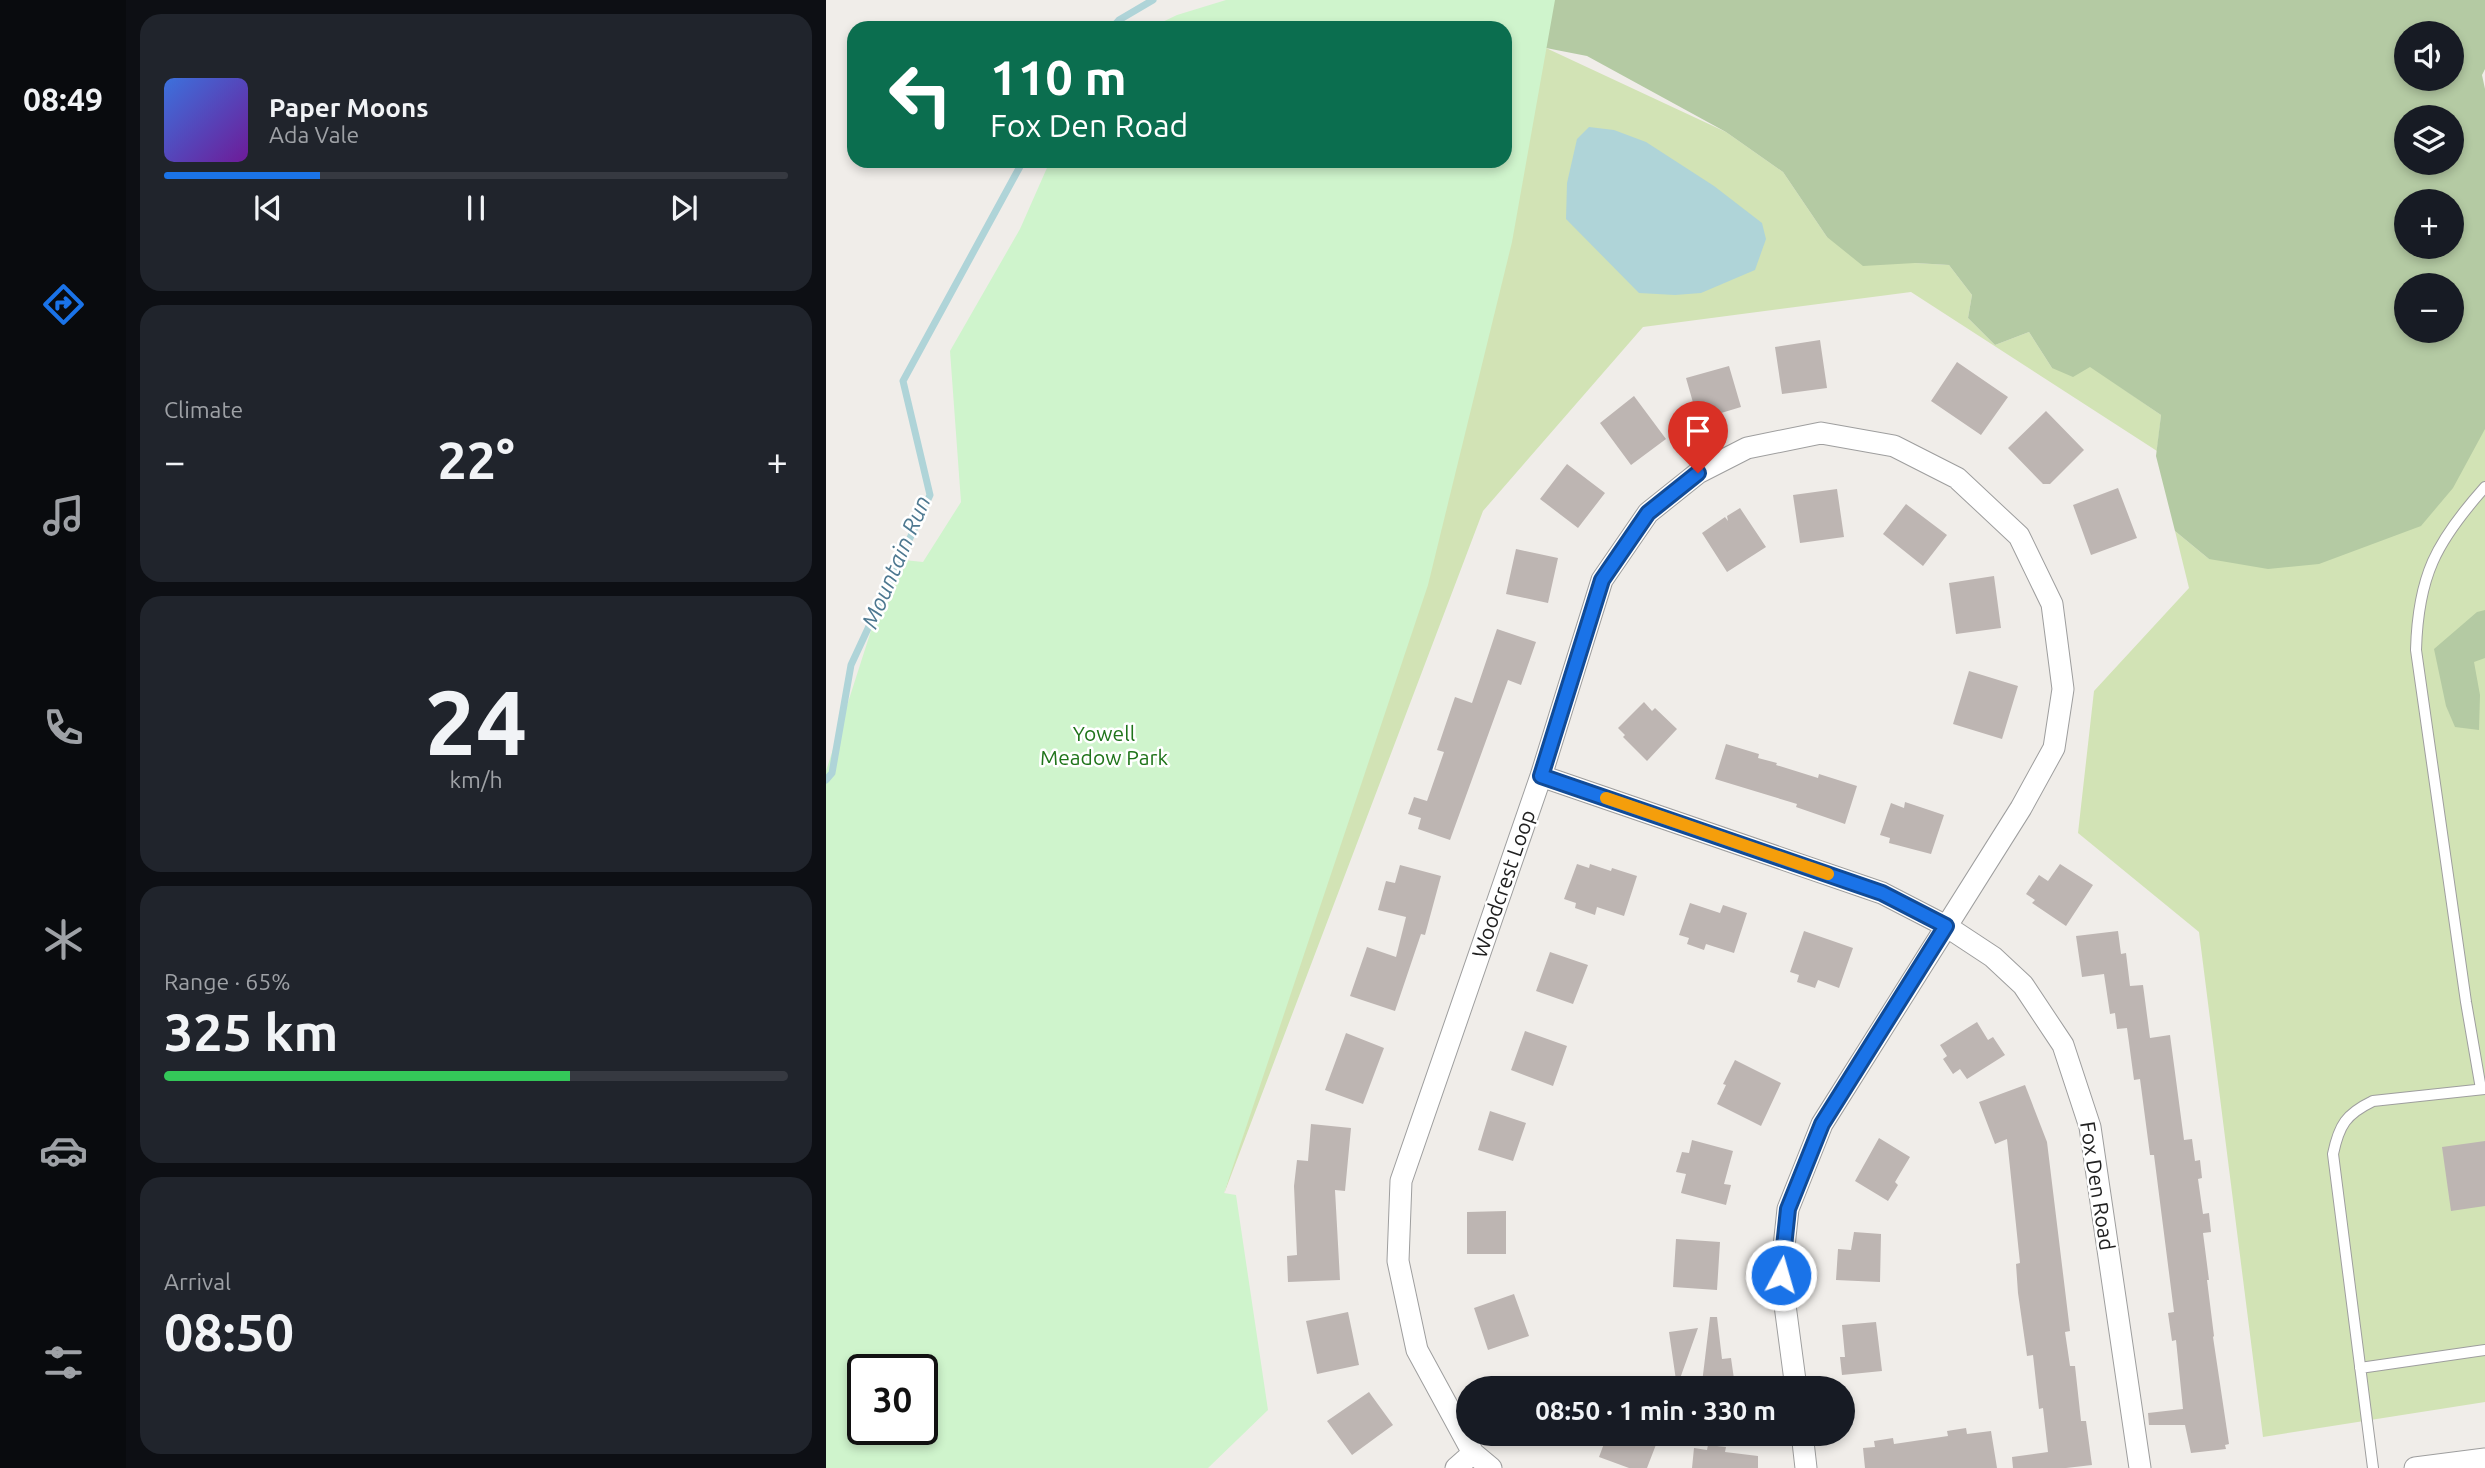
<!DOCTYPE html>
<meta charset="utf-8">
<style>
body{margin:0;font-family:Ubuntu,sans-serif;background:#20242c;color:#f1f3f6;height:100vh;display:flex;flex-direction:column;font-size:26px;white-space:nowrap}
*{box-sizing:border-box;margin:0}
p{font-size:23px;color:#9ea1a6}
.icon{flex:none;width:38px;height:38px;fill:none;stroke:currentColor;stroke-width:2;stroke-linecap:round;stroke-linejoin:round}
.map{position:relative;flex:1;overflow:hidden}
.panel{display:flex;flex-direction:column;gap:14px;padding:14px;background:#0d0f14;width:700px}
.panel>*{flex:none}
.banner{position:absolute;left:21px;top:21px;width:665px;height:147px;border-radius:21px;box-shadow:0 4px 10px #0003;background:#0b6e4f;color:#fff;overflow:hidden}
.controls{position:absolute;left:1568px;top:21px;display:grid;gap:14px}
.controls a{display:grid;place-items:center;width:70px;height:70px;border-radius:50%;background:#171b24;box-shadow:0 4px 10px #0003;font-size:35px}
.speed{position:absolute;left:21px;top:1354px;display:flex;gap:14px;font-size:35px;font-weight:700;text-align:center}
.speed>*{display:grid;place-content:center;width:91px;height:91px;border-radius:50%;background:#171b24;box-shadow:0 4px 10px #0003;line-height:1}
.speed .limit{border:4px solid #111;border-radius:10px;background:#fff;color:#111}
.pin{position:absolute;display:grid;place-items:center;width:60px;height:60px;color:#fff;margin:-72px -30px;border-radius:50% 50% 50% 0;rotate:-45deg;box-shadow:0 0 7px #0007}
.pin .icon{rotate:45deg}
.me{position:absolute;width:77px;margin:-38px;rotate:6deg;stroke-linejoin:round;filter:drop-shadow(0 0 5px #0008)}
.turn{display:flex;align-items:center;gap:24px;height:147px;padding:0 28px;font-size:32px}
.turn .icon{width:91px;height:91px;stroke-width:2.5}
.turn b{display:block;font-size:49px;line-height:60px}
.big{font-size:52px;font-weight:700;line-height:1.1}
.panel .card{flex:1;display:flex;flex-direction:column;justify-content:center;gap:10px;min-width:0;padding:0 24px;border-radius:21px;background:#20242c}
.panel .dial{align-items:center;gap:0}
.dial b{font-size:91px;line-height:1}
.song{display:flex;align-items:center;gap:21px}
.cover{width:84px;height:84px;border-radius:10px;background:linear-gradient(135deg,hsl(220 70% 55%),hsl(280 70% 35%))}
.played{height:7px;border-radius:4px;background:linear-gradient(90deg,#1a73e8 25%,#363941 25%)}
.keys{display:flex;justify-content:space-around;direction:ltr}
.heat{display:flex;justify-content:space-between;align-items:center;font-size:38px;direction:ltr}
.charge{height:10px;border-radius:5px;background:linear-gradient(90deg,#34c759 65%,#363941 0)}
.trip{position:absolute;left:630px;top:1376px;width:399px;height:70px;border-radius:35px;background:#171b24;box-shadow:0 4px 10px #0003;font-weight:700;line-height:70px;text-align:center}
main{display:flex;flex:1;min-height:0}
.tab-bar{display:flex;flex-direction:column;width:126px;justify-content:space-around;align-items:center;background:#090b0e;color:#9ea1a6}
.tab-bar .icon{width:49px;height:49px}
.tab-bar .on{color:#1a73e8}
.tab-bar b{font-size:32px;color:#f1f3f6}
.map>svg:first-child{display:block}
.grass{fill:#d2e3b5}
.forest{fill:#b4caa3;fill-rule:evenodd}
.park{fill:#cff4cc;fill-rule:evenodd}
.water{fill:#afd4d8}
.lines{fill:none;stroke-linecap:round;stroke-linejoin:round}
.stream{stroke:#afd4d8;stroke-width:7}
.building{fill:#bdb5b2}
.service-casing{stroke:#9e9e9e;stroke-width:12}
.minor-casing{stroke:#9e9e9e;stroke-width:23}
.service{stroke:#fff;stroke-width:10}
.minor{stroke:#fff;stroke-width:21}
.route-casing{stroke:#114b97;stroke-width:18}
.route{stroke:#1a73e8;stroke-width:12}
.slow{stroke:#f59e0b;stroke-width:12}
.labels{text-anchor:middle;stroke-width:5;stroke-linejoin:round;paint-order:stroke}
.park-label{font-size:21px;fill:#1f741a;stroke:#fff}
.street-label{font-size:21px;fill:#212121;stroke:#fff}
.water-label{font-size:23px;font-style:italic;fill:#4d7890;stroke:#fff}
</style>
<main>
<nav class="tab-bar">
<b>08:49</b>
<svg class="icon on" aria-label="directions" viewBox="0 0 24 24"><path d="M12 3l9 9-9 9-9-9zM9 14v-3h6M13 9l2 2-2 2"/></svg>
<svg class="icon" aria-label="music" viewBox="0 0 24 24"><path d="M9 18V5l10-2v13"/><circle cx="6" cy="18" r="3"/><circle cx="16" cy="16" r="3"/></svg>
<svg class="icon" aria-label="phone" viewBox="0 0 24 24"><path d="M5 4h4l2 5-3 2q2 4 5 5l2-3 5 2v4C11 20 4 13 5 4z"/></svg>
<svg class="icon" aria-label="climate" viewBox="0 0 24 24"><path d="M12 3v18M4 7l16 10M4 17L20 7"/></svg>
<svg class="icon" aria-label="car" viewBox="0 0 24 24"><path d="M5 17H2v-5l4-1 3-4h7l3 4 3 1v5h-3M9 17h6M6 11h13"/><circle cx="7" cy="17" r="2"/><circle cx="17" cy="17" r="2"/></svg>
<svg class="icon" aria-label="filters" viewBox="0 0 24 24"><path d="M4 7h16M4 17h16"/><circle cx="9" cy="7" r="2"/><circle cx="15" cy="17" r="2"/></svg>
</nav>
<section class="panel">
<div class="card">
<div class="song"><i class="cover"></i><div><b>Paper Moons</b><p>Ada Vale</p></div></div>
<div class="played"></div>
<div class="keys"><svg class="icon" aria-label="previous" viewBox="0 0 24 24"><path d="M18 5L8 12l10 7zM5 5v14"/></svg><svg class="icon" aria-label="pause" viewBox="0 0 24 24"><path d="M8 5v14M16 5v14"/></svg><svg class="icon" aria-label="next" viewBox="0 0 24 24"><path d="M6 5l10 7-10 7zM19 5v14"/></svg></div>
</div>
<div class="card"><p>Climate</p>
<div class="heat"><a>−</a><b class="big">22°</b><a>+</a></div>
</div>
<div class="card dial"><b>24</b><p>km/h</p></div>
<div class="card"><p>Range · 65%</p><b class="big">325 km</b><div class="charge"></div></div>
<div class="card"><p>Arrival</p><b class="big">08:50</b></div>
</section>
<div class="map">
<svg width="1659" height="1468" viewBox="0 0 1659 1468">
<rect width="100%" height="100%" fill="#f0ede9"/>
<path class="grass" d="M720 48 900 132 957 172 1001 237 1089 263 1123 265 1146 295 1142 318 1169 345 1203 332 1226 368 1264 366 1335 415 1331 451 1085 292 817 327 657 511 398 1194Z
M1659 426V1402L1437 1437 1373 932 1252 833 1268 691 1363 588 1349 531 1383 559Z"/>
<path class="forest" d="M719 0H1659V69L1656 75 1659 89V429L1627 488 1595 526 1493 564 1442 569 1383 559 1349 531 1330 456 1335 415 1264 367 1247 377 1226 368 1203 332 1169 345 1142 318 1146 295 1123 265 1089 263 1037 266 1001 237 957 172 900 132 761 56 720 48ZM1580 33H1626V79H1580ZM1580 117H1626V163H1580ZM1580 201H1626V247H1580ZM1580 285H1626V331H1580Z
M1659 610V658L1648 662 1654 695 1653 730 1629 727 1620 706 1608 649 1651 612Z"/>
<path class="park" d="M400 0H729L686 242 602 585 398 1193 410 1195 442 1410 382 1468H0V771L68 559 97 562 135 502 124 351 194 229 224 161H679V28H324L351 15ZM37 1370H96V1430H37Z"/>
<path class="water" d="M763 127 788 130 820 142 888 186 936 223 940 239 929 270 875 293 849 295 813 293 740 219 741 183 751 139Z"/>
<g class="lines">
<path class="stream" d="M286 28 293 20 327 0
M0 780 6 773 25 665 104 495 77 381 197 161"/>
</g>
<path class="building" d="M994 340 1001 388 956 394 949 347Z
M1131 362 1182 397 1155 435 1105 401Z
M903 366 915 407 872 420 860 378Z
M808 396 840 439 805 465 774 423Z
M1220 411 1258 450 1224 484H1217L1182 448Z
M741 464 779 493 752 528 714 499Z
M1292 488 1311 538 1265 555 1247 505Z
M1011 489 1018 537 974 543 967 495Z
M1080 504 1121 535 1097 566 1057 534Z
M914 508 940 547 901 572 876 533 899 517 902 521 901 516Z
M690 549 732 558 722 603 680 594Z
M1168 576 1175 628 1130 634 1123 583Z
M671 629 710 642 695 685 682 680 624 840 592 829 595 818 582 814 588 797 601 801 618 752 611 750 629 697 646 703Z
M1143 671 1192 686 1176 739 1127 724Z
M818 702 826 711 829 708 851 729 821 761 797 737 799 735 792 728Z
M900 744 933 754 932 758 951 763 950 765 992 778 993 774 1031 786 1019 824 970 807 971 804 889 779Z
M1079 802 1118 815 1105 854 1063 843 1064 838 1054 835 1065 803 1078 808Z
M751 864 763 868 764 864 785 871 786 868 811 876 798 916 771 907 769 915 749 908 750 903 738 899Z
M1234 864 1267 885 1240 926 1206 903 1209 900 1200 894 1213 875 1222 881Z
M574 865 615 876 599 935 595 934 569 1011 524 996 541 947 570 957 580 917 552 910 560 881 569 883Z
M864 903 894 913 897 905 921 913 908 953 880 944 878 950 861 944 863 938 853 935Z
M978 931 1027 948 1013 988 992 980 989 988 971 982 973 975 964 972Z
M1292 931 1295 954 1300 953 1304 986 1317 985 1324 1038 1344 1035 1358 1140 1366 1139 1369 1161 1374 1160 1376 1178 1372 1179 1377 1214 1383 1213 1385 1232 1377 1233 1383 1280H1381L1388 1336 1387 1337 1403 1444 1399 1445 1400 1449 1365 1453 1359 1425H1323L1322 1413 1357 1409 1350 1340 1346 1341 1342 1313 1348 1312 1328 1155H1324L1314 1079 1308 1080 1301 1028 1291 1029 1289 1013 1284 1014 1278 974 1256 977 1250 936Z
M724 952 762 965 747 1004 710 991Z
M1151 1022 1162 1040 1167 1037 1179 1055 1141 1079 1134 1069 1127 1074 1117 1059 1121 1056 1114 1045Z
M699 1031 741 1046 727 1086 685 1070Z
M520 1033 558 1048 537 1104 499 1090Z
M909 1060 955 1083 935 1126 891 1104 900 1085 897 1084Z
M1199 1085 1221 1142 1244 1331 1239 1332 1244 1366H1249L1255 1421H1260L1266 1465 1240 1468H1187L1186 1457 1222 1452 1217 1408 1213 1409 1207 1355 1201 1356 1192 1293 1190 1264 1194 1263 1181 1139 1169 1144 1153 1102Z
M664 1111 700 1123 687 1161 652 1150Z
M485 1124 525 1128 519 1191 509 1190 514 1280 462 1282 461 1256 471 1255 468 1186 471 1160 482 1161Z
M1053 1138 1084 1157 1069 1182 1072 1185 1062 1201 1029 1181Z
M866 1140 907 1151 898 1184 905 1185 900 1205 855 1193 860 1174 850 1172 856 1152 863 1153Z
M1659 1141V1206L1625 1211 1616 1147Z
M680 1211V1254H641V1212Z
M1028 1232 1055 1234 1054 1282 1010 1280 1012 1249 1025 1250Z
M850 1239 894 1242 891 1290 847 1287Z
M688 1294 703 1336 662 1350 648 1308Z
M522 1312 533 1365 491 1374 480 1321Z
M884 1317H891L896 1359 905 1358 908 1379 876 1383Z
M1050 1322 1056 1371 1016 1375 1014 1357H1019L1016 1325Z
M872 1328 851 1387 843 1332Z
M543 1392 567 1425 526 1455 501 1421Z
M1140 1428 1141 1434 1165 1431 1171 1468H1039L1037 1448 1049 1447 1048 1441 1067 1438 1068 1444 1122 1436 1121 1431Z
M782 1433H806L831 1442 821 1468H803L773 1457Z
M882 1445 900 1447 899 1452 932 1456V1468H866L868 1448 881 1450Z"/>
<g class="lines">
<defs>
<path id="service" d="M1655 1089 1640 1002 1590 650C1592 576 1610 542 1659 487
M1534 1368 1659 1350
M1547 1468 1507 1154C1513 1125 1520 1114 1547 1101L1659 1089"/>
<path id="minor" d="M715 776 1056 893 1120 926 1167 957 1197 985 1237 1045 1264 1127 1314 1468
M976 1433 980 1468
M630 1468 647 1453
M665 1468 647 1453 591 1350 572 1261 575 1181 715 776 776 580 822 513 872 473 921 448 995 433 1068 446 1131 478 1193 536 1226 604 1237 689 1228 748 1195 808 996 1124 962 1209 955 1275 970 1388
M1589 1468 1659 1459"/>
</defs>
<use href="#service" class="service-casing"/>
<use href="#minor" class="minor-casing"/>
<use href="#service" class="service"/>
<use href="#minor" class="minor"/>
</g>
<g class="lines">
<defs>
<path id="route" d="M872 473 822 513 776 580 715 776 1056 893 1120 926 996 1124 962 1209 955 1275"/>
</defs>
<use href="#route" class="route-casing"/>
<use href="#route" class="route"/>
<path class="slow" d="M780 798 1002 874"/>
</g>
<g class="labels">
<g class="park-label">
<text x="278" y="741">Yowell<tspan x="278" dy="24">Meadow Park</tspan></text>
</g>
<g class="street-label">
<text transform="translate(678 884) rotate(-71)" y="7">Woodcrest Loop</text>
<text transform="translate(1271 1186) rotate(81)" y="7">Fox Den Road</text>
</g>
<g class="water-label">
<text transform="translate(70 562) rotate(-67)" y="8">Mountain Run</text>
</g>
</g>
</svg>
<div class="controls">
<a><svg class="icon" aria-label="sound" viewBox="0 0 24 24"><path d="M4 9h4l5-4v14l-5-4H4zM17 9q2 3 0 6"/></svg></a>
<a><svg class="icon" aria-label="layers" viewBox="0 0 24 24"><path d="M12 4l9 5-9 5-9-5zM3 14l9 5 9-5"/></svg></a>
<a>+</a>
<a>−</a>
</div>
<div class="speed"><div class="limit">30</div></div>
<div class="pin" style="left:872px;top:473px;background:#d93025"><svg class="icon" aria-label="arrive" viewBox="0 0 24 24"><path d="M6 21V4h12l-3 4 3 4H6"/></svg></div>
<svg class="me" style="left:955px;top:1275px" viewBox="-20 -20 40 40"><circle r="17" fill="#1a73e8" stroke="#fff" stroke-width="3"/><path d="M0-11L8 9 0 5-8 9z" fill="#fff"/></svg>
<div class="trip">08:50 · 1 min · 330 m</div>
<div class="banner">
<div class="turn"><svg class="icon" aria-label="left" viewBox="0 0 24 24"><path d="M17 20v-9H6M10 6l-5 5 5 5"/></svg><div><b>110 m</b>Fox Den Road</div></div>
</div>
</div>
</main>
